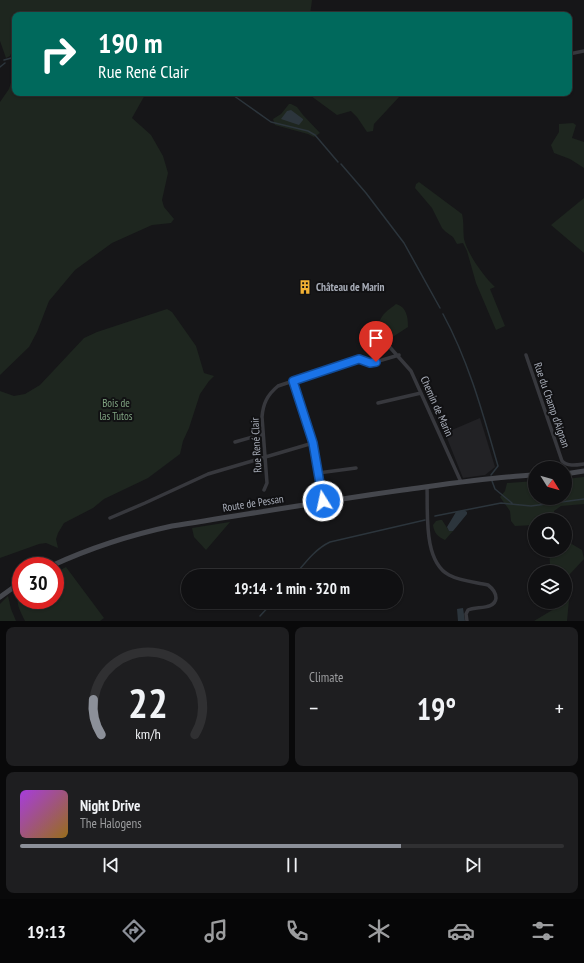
<!DOCTYPE html>
<meta charset="utf-8">
<style>
body{margin:0;font-family:"PT Sans Narrow",sans-serif;background:#1e1e20;color:#f1f3f6;height:100vh;display:flex;flex-direction:column;font-size:15px;white-space:nowrap}
*{box-sizing:border-box;margin:0}
p{font-size:13px;color:#9c9d9f}
.icon{flex:none;width:22px;height:22px;fill:none;stroke:currentColor;stroke-width:2;stroke-linecap:round;stroke-linejoin:round}
.map{position:relative;height:621px;overflow:hidden}
.sheet{display:flex;flex-direction:column;gap:6px;padding:6px;background:#09090a;flex:1}
.sheet>*{flex:none}
.banner{position:absolute;left:12px;top:12px;width:560px;height:84px;border-radius:8px;box-shadow:0 1px 3px #0004,0 0 0 1px #303032;background:#00695c;color:#fff;overflow:hidden}
.needle{width:26px;rotate:127deg}
.fabs{position:absolute;left:528px;top:461px;display:grid;gap:8px}
.fabs a{display:grid;place-items:center;width:44px;height:44px;border-radius:50%;background:#101012;box-shadow:0 1px 3px #0004,0 0 0 1px #303032;font-size:20px}
.speed{position:absolute;left:12px;top:557px;display:flex;gap:8px;font-size:20px;font-weight:700;text-align:center}
.speed>*{display:grid;place-content:center;width:52px;height:52px;border-radius:50%;background:#101012;box-shadow:0 1px 3px #0004,0 0 0 1px #303032;line-height:1}
.speed .limit{border:6px solid #d22;background:#fff;color:#111}
.pin{position:absolute;display:grid;place-items:center;width:34px;height:34px;color:#fff;margin:-41px -17px;border-radius:50% 50% 50% 0;rotate:-45deg;box-shadow:0 0 4px #0007}
.pin .icon{rotate:45deg}
.me{position:absolute;width:44px;margin:-22px;rotate:350deg;stroke-linejoin:round;filter:drop-shadow(0 0 3px #0008)}
.turn{display:flex;align-items:center;gap:14px;height:84px;padding:0 20px;font-size:18px}
.turn .icon{width:52px;height:52px;stroke-width:2.5}
.turn b{display:block;font-size:28px;line-height:34px}
.big{font-size:30px;font-weight:700;line-height:1.1}
.sheet .widget{flex:1;display:flex;flex-direction:column;justify-content:center;gap:6px;min-width:0;padding:0 14px;border-radius:8px;background:#1e1e20}
.sheet .dial{align-items:center;gap:0}
.dial svg{height:104px;overflow:visible;fill:none;stroke:#303032;stroke-width:7;stroke-linecap:round;text-anchor:middle}
.dial text{fill:#f1f3f6;stroke:none}
.song{display:flex;align-items:center;gap:12px}
.cover{width:48px;height:48px;border-radius:6px;background:linear-gradient(135deg,hsl(280 70% 55%),hsl(40 70% 35%))}
.played{height:4px;border-radius:2px;background:linear-gradient(90deg,#8c9099 70%,#303032 70%)}
.keys{display:flex;justify-content:space-around;direction:ltr}
.heat{display:flex;justify-content:space-between;align-items:center;font-size:22px;direction:ltr}
.sheet .tiles{flex:1;display:grid;gap:6px;grid-template-columns:1fr 1fr}
.widget:last-child{grid-column:span 2}
.trip{position:absolute;left:181px;top:569px;width:222px;height:40px;border-radius:20px;background:#101012;box-shadow:0 1px 3px #0004,0 0 0 1px #303032;font-weight:700;line-height:40px;text-align:center}
.dock{display:flex;height:64px;justify-content:space-around;align-items:center;background:#060607;color:#9c9d9f}
.dock .icon{width:28px;height:28px}
.dock .current{color:#8c9099}
.dock b{font-size:18px;color:#f1f3f6}
.map>svg:first-child{display:block}
.built{fill:#222225}
.green{fill:#1e261f}
.water{fill:#2c353c}
.lines{fill:none;stroke-linecap:round;stroke-linejoin:round}
.stream{stroke:#2c353c;stroke-width:1.5}
.minor{stroke:#37383d;stroke-width:3.5}
.secondary{stroke:#45474d;stroke-width:5}
.route-casing{stroke:#114b97;stroke-width:10}
.route{stroke:#1a73e8;stroke-width:7}
.labels{text-anchor:middle;stroke-width:4;stroke-linejoin:round;paint-order:stroke}
.poi-label{font-size:11px;font-weight:bold;fill:#a8adb8;stroke:#111113;text-anchor:start}
.park-label{font-size:11px;fill:#7fa381;stroke:#111113}
.street-label{font-size:11px;fill:#a8adb8;stroke:#111113}
</style>
<div class="map">
<svg width="584" height="621" viewBox="0 0 584 621">
<rect width="100%" height="100%" fill="#161618"/>
<path class="built" d="M480 418 495 467 485 475 463 478 445 433Z"/>
<path class="green" d="M0 0H312L310 15H15V50L12 51 10 56 6 58 0 41Z
M15 75V93H146L132 118 151 135 163 156 168 173 162 200 164 207 174 219 171 223 152 225 112 243 75 270 49 301 37 332 29 347 0 375V102L9 89 13 76Z
M307 93H394L399 97 374 124 373 131 367 132 357 117 351 111 337 115Z
M289 104H291L297 107 303 115 320 133 314 137 308 134 275 125 273 119 281 114Z
M573 123 576 125 572 138 584 142V168L570 159 554 153 551 145 559 132V124Z
M419 182 462 214C464 222 463 231 464 239 467 253 484 277 495 287L490 289 505 326 496 330 476 283 467 251 463 243 457 244 453 237 446 232 442 228 432 208 415 188 416 184Z
M584 198V253L551 225Z
M396 304C407 307 408 318 408 327L388 340H385L378 333C378 317 384 313 396 304Z
M167 309 172 312 196 346 204 373 214 376 209 381 200 394 189 428 183 441 180 454 148 478 104 499 93 508 64 523 58 533 56 539 58 548 46 543 39 544 0 558V391L14 396 25 394 40 385 84 338 97 332Z
M584 477V504L561 506 554 511V513L563 516 566 520H535V525L515 526 511 521 510 511 500 497 505 491 507 483 535 481V498H565V479Z
M440 520H442L449 531H453L445 540C438 537 434 533 433 525L436 521Z
M230 522 206 550 194 537 192 528Z
M565 543H570L582 550 584 559 569 575 565 576V572H547L550 564 549 550H565Z
M66 567 104 618 100 621H25C21 612 13 600 21 592V600H55V573Z
M8 596 11 609 16 621H0V604Z
M569 600 567 621H534Z"/>
<path class="water" d="M291 110 303 119V120L299 125 281 119 287 111Z
M464 510 467 512V514L453 531H449L447 527 456 512Z
M463 608 465 621H458L457 609Z"/>
<g class="lines">
<path class="stream" d="M4 60 15 57
M0 67 5 63
M230 93 271 122 308 131 315 135 338 162
M341 164 366 193 404 243 440 308
M443 314C469 362 483 414 498 466L491 475
M492 481 495 489 512 503
M435 516 501 503 531 506 584 499
M294 576C305 563 315 549 330 542L425 520
M260 616 273 602"/>
<path class="minor" d="M569 54 584 51
M387 344 411 371 461 482
M526 355 562 461C568 467 577 465 584 464
M293 381 313 443 323 501
M378 403 421 393
M235 442 263 434
M318 473 356 468
M427 487C428 512 423 561 449 575 460 581 475 582 488 585 492 588 496 592 496 598 495 610 476 606 468 610L466 614 467 621
M264 490 267 483 262 417C263 404 267 395 278 386L359 359 372 363 399 355
M110 518 145 503 208 474 313 443"/>
<path class="secondary" d="M565 474 584 471
M51 566C90 548 130 535 172 526 249 514 325 501 403 490 447 484 491 477 535 475
M0 597 21 582"/>
</g>
<g class="lines">
<defs>
<path id="route" d="M323 501 313 443 293 381 359 359 370 363 376 362"/>
</defs>
<use href="#route" class="route-casing"/>
<use href="#route" class="route"/>
</g>
<defs>
<symbol id="building-bare" viewBox="-9 -9 18 18"><path d="M-4-6H4V6H1V3H-1V6H-4ZM-2.5-4.3h1.7v1.8h-1.7ZM.8-4.3h1.7v1.8H.8ZM-2.5-1h1.7V.8h-1.7ZM.8-1h1.7V.8H.8Z" fill="#f2b134" stroke="#111113" stroke-width="2.5" paint-order="stroke"/></symbol>
</defs>
<g fill-rule="evenodd">
<use href="#building-bare" x="295" y="277" width="20" height="20"/>
</g>
<g class="labels">
<g class="poi-label">
<text x="316" y="291">Château de Marin</text>
</g>
<g class="park-label">
<text x="116" y="407">Bois de<tspan x="116" dy="13">las Tutos</tspan></text>
</g>
<g class="street-label">
<text transform="translate(552 405) rotate(71)" y="4">Rue du Champ d'Aignan</text>
<text transform="translate(437 406) rotate(66)" y="4">Chemin de Marin</text>
<text transform="translate(256 445) rotate(-93)" y="4">Rue René Clair</text>
<text transform="translate(253 503) rotate(-9)" y="4">Route de Pessan</text>
</g>
</g>
</svg>
<div class="fabs">
<a><svg class="needle" viewBox="-14 -14 28 28"><path d="M0-13l5 13h-10z" fill="#e53935"/><path d="M0 13l5-13h-10z" fill="#9c9d9f"/></svg></a>
<a><svg class="icon" aria-label="search" viewBox="0 0 24 24"><circle cx="10" cy="10" r="6"/><path d="M15 15l6 6"/></svg></a>
<a><svg class="icon" aria-label="layers" viewBox="0 0 24 24"><path d="M12 4l9 5-9 5-9-5zM3 14l9 5 9-5"/></svg></a>
</div>
<div class="speed"><div class="limit">30</div></div>
<div class="pin" style="left:376px;top:362px;background:#d93025"><svg class="icon" aria-label="arrive" viewBox="0 0 24 24"><path d="M6 21V4h12l-3 4 3 4H6"/></svg></div>
<svg class="me" style="left:323px;top:501px" viewBox="-20 -20 40 40"><circle r="17" fill="#1a73e8" stroke="#fff" stroke-width="3"/><path d="M0-11L8 9 0 5-8 9z" fill="#fff"/></svg>
<div class="trip">19:14 · 1 min · 320 m</div>
<div class="banner">
<div class="turn"><svg class="icon" aria-label="right" viewBox="0 0 24 24"><path d="M7 20v-9h11M14 6l5 5-5 5"/></svg><div><b>190 m</b>Rue René Clair</div></div>
</div>
</div>
<section class="sheet">
<div class="tiles">
<div class="widget dial"><svg viewBox="0 0 100 80">
<path d="M14 69A42 42 0 1 1 86 69"/>
<path d="M14 69A42 42 0 0 1 8 42" stroke="#8c9099"/>
<text x="50" y="56" font-size="32" font-weight="700">22</text>
<text x="50" y="72" font-size="11">km/h</text>
</svg></div>
<div class="widget"><p>Climate</p>
<div class="heat"><a>−</a><b class="big">19°</b><a>+</a></div>
</div>
<div class="widget">
<div class="song"><i class="cover"></i><div><b>Night Drive</b><p>The Halogens</p></div></div>
<div class="played"></div>
<div class="keys"><svg class="icon" aria-label="previous" viewBox="0 0 24 24"><path d="M18 5L8 12l10 7zM5 5v14"/></svg><svg class="icon" aria-label="pause" viewBox="0 0 24 24"><path d="M8 5v14M16 5v14"/></svg><svg class="icon" aria-label="next" viewBox="0 0 24 24"><path d="M6 5l10 7-10 7zM19 5v14"/></svg></div>
</div>
</div>
</section>
<nav class="dock">
<b>19:13</b>
<svg class="icon current" aria-label="directions" viewBox="0 0 24 24"><path d="M12 3l9 9-9 9-9-9zM9 14v-3h6M13 9l2 2-2 2"/></svg>
<svg class="icon" aria-label="music" viewBox="0 0 24 24"><path d="M9 18V5l10-2v13"/><circle cx="6" cy="18" r="3"/><circle cx="16" cy="16" r="3"/></svg>
<svg class="icon" aria-label="phone" viewBox="0 0 24 24"><path d="M5 4h4l2 5-3 2q2 4 5 5l2-3 5 2v4C11 20 4 13 5 4z"/></svg>
<svg class="icon" aria-label="climate" viewBox="0 0 24 24"><path d="M12 3v18M4 7l16 10M4 17L20 7"/></svg>
<svg class="icon" aria-label="car" viewBox="0 0 24 24"><path d="M5 17H2v-5l4-1 3-4h7l3 4 3 1v5h-3M9 17h6M6 11h13"/><circle cx="7" cy="17" r="2"/><circle cx="17" cy="17" r="2"/></svg>
<svg class="icon" aria-label="filters" viewBox="0 0 24 24"><path d="M4 7h16M4 17h16"/><circle cx="9" cy="7" r="2"/><circle cx="15" cy="17" r="2"/></svg>
</nav>
